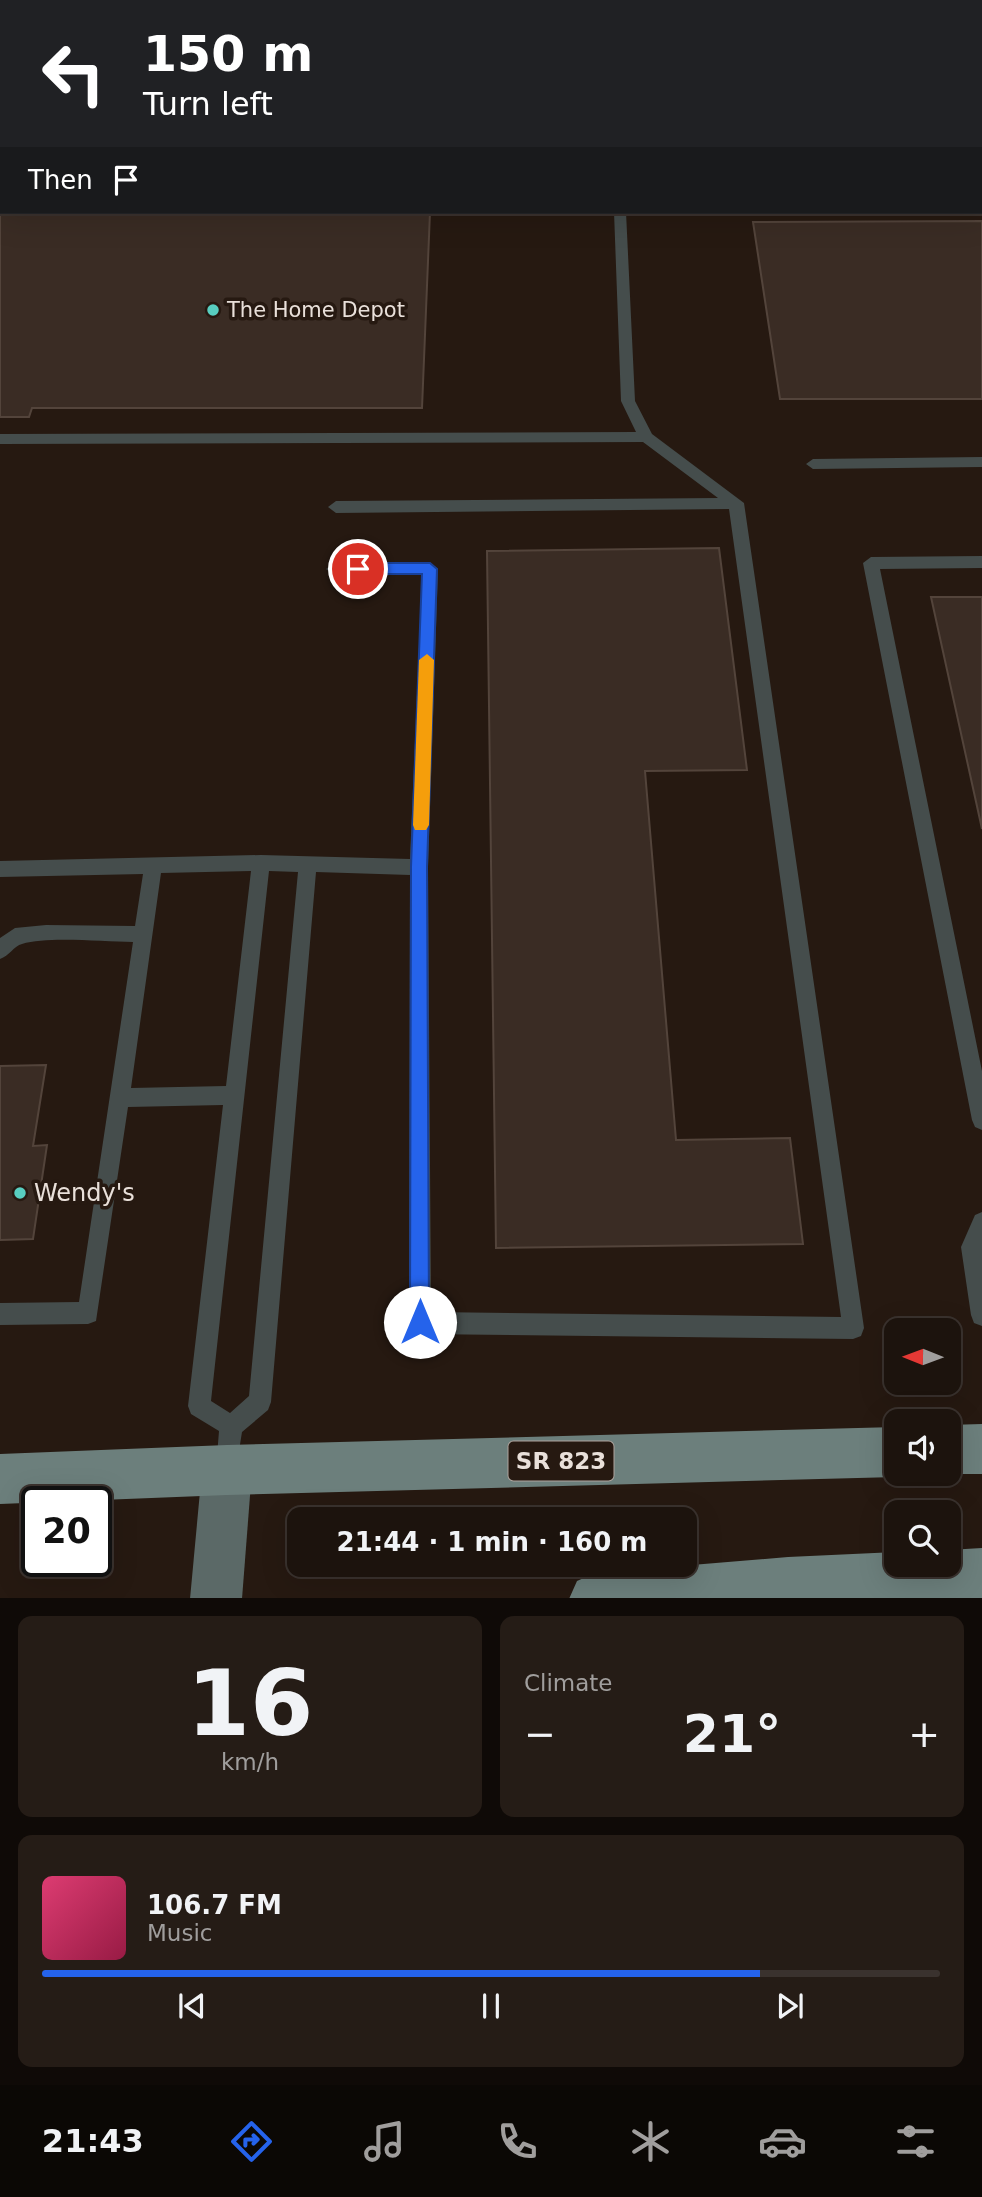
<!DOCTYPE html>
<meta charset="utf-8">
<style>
body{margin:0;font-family:"DejaVu Sans",sans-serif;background:#251c16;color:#f1f3f6;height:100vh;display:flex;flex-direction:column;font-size:26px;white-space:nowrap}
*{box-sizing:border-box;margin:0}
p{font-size:23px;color:#a09e9d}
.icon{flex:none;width:38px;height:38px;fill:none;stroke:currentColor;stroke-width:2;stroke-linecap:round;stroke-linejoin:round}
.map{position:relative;height:1598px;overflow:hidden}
.side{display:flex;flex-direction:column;gap:18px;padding:18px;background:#0f0a07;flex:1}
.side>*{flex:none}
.top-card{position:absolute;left:0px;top:0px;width:984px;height:214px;box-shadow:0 7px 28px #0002,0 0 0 2px #3a322e;background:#202124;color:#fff;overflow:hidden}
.needle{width:46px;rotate:271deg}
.buttons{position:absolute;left:884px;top:1318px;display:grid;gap:14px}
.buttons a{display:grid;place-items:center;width:77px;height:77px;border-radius:14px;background:#1c130d;box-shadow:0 7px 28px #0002,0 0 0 2px #3a322e;font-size:35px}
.speed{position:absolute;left:21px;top:1486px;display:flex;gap:14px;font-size:35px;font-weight:700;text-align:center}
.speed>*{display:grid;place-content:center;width:91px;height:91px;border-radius:50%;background:#1c130d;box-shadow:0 7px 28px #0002,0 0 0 2px #3a322e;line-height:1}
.speed .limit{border:4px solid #111;border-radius:10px;background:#fff;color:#111}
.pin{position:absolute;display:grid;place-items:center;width:60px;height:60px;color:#fff;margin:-30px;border:4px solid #fff;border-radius:50%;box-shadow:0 2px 7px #0007}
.me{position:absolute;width:77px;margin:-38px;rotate:0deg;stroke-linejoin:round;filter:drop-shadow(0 0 5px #0008)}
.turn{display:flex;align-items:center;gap:24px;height:147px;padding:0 28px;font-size:32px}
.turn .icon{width:91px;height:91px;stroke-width:2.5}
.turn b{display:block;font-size:49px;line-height:60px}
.then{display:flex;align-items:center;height:66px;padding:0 28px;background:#0003;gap:14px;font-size:26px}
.big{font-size:52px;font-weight:700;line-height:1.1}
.side .tile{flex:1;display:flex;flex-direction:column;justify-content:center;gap:10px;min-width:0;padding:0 24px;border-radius:14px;background:#251c16}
.side .dial{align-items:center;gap:0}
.dial b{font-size:91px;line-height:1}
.song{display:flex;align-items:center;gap:21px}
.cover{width:84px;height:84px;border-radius:10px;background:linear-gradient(135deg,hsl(340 70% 55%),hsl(340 70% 35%))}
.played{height:7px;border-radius:4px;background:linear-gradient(90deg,#2563eb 80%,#3a322e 80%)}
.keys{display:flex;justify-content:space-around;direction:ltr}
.heat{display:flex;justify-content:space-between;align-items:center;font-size:38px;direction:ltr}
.side .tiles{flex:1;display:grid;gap:18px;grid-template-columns:1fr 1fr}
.tile:last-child{grid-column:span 2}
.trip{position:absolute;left:287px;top:1507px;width:410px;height:70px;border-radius:14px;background:#1c130d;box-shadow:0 7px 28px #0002,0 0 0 2px #3a322e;font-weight:700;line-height:70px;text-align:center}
.menu{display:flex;height:112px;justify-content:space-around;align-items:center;background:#0b0805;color:#a09e9d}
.menu .icon{width:49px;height:49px}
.menu .selected{color:#2563eb}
.menu b{font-size:32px;color:#f1f3f6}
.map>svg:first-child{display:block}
.building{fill:#3a2c24;stroke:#53443b;stroke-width:2}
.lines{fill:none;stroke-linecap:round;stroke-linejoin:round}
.lane{fill:#454d4c;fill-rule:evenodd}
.secondary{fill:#5b6967;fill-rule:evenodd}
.primary{fill:#6c7f7c;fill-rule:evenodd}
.route{fill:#2563eb;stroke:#184099;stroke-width:2}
.slow{fill:#f59e0b}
.poi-dot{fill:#58cec0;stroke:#261911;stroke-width:2.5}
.labels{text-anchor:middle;stroke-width:7;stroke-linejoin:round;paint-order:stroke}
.far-poi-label{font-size:21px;fill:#e9e0da;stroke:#261911;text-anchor:start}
.shield{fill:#261911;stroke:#aea49e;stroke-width:2}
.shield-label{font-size:23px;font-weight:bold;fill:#e9e0da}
.poi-label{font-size:24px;fill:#e9e0da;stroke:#261911;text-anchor:start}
</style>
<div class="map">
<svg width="982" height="1599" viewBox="0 0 982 1599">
<rect width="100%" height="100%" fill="#261911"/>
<path class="building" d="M76 0H181L75 2Z
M204 0H396L204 2Z
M725 0H795L796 2H725Z
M935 0H982V135V2Z
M0 192 2 212H430L422 408H32L29 417H0Z
M982 221V399H780L753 222Z
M719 548 747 770 645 771 676 1140 790 1138 803 1244 496 1248 487 551Z
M931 597H982V829Z
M46 1065 33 1146 47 1145 33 1239 0 1240V1066Z"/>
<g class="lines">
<path class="lane" d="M32 0H44V2H32Z
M458 0H470V2H458Z
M865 0H877V2H865Z
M0 97H2V105H0Z
M0 158H2V166H0Z
M614 212H626L635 401 652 434 744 503 864 1328 861 1336 853 1339 420 1334 412 1331 409 1323 410 875 316 872 271 1402 268 1410 242 1432 235 1476 227 1479 219 1476 216 1468 219 1431 191 1414 188 1406 223 1105 128 1107 96 1321 88 1324 0 1325V1303L79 1302 133 942C103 942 48 936 22 944 14 946 9 956 0 959V938L15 928 46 925 135 926 143 874 0 877V861L261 855 410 859 422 575H334L326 569 334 563H430L438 569 428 867 431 1312 841 1317 729 509 336 513 328 507 336 501 718 498 643 442 0 444V434L636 432 621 401ZM251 871 226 1086 131 1088 161 873ZM269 871 298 872 249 1396 230 1413 211 1401Z
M982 457V467L813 469 806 464 813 459Z
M982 556V568L880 569 982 1071V1130L975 1127 972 1120 863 563 871 557Z
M982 1212V1326L974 1323 971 1315 961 1247 975 1215Z"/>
<path class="secondary" d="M227 1445 245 1452 252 1470 242 1599H190L202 1470 209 1452Z"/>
<path class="primary" d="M982 1424V1474H945H948V1425Z
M896 1427V1474H904L896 1477 227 1495 0 1504V1454L227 1445Z
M982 1548V1599H569L577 1581 595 1573 788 1557 896 1552V1564H948V1550Z"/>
</g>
<path class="route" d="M358 563H430L437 569 427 867 429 1322 427 1329 420 1332 413 1329 410 1322 411 867 422 574H358L351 569Z"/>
<path class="slow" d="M427 654 434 660 429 825 426 830H415L413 825 419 660Z"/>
<g class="poi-dot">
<circle cx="213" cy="310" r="7"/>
<circle cx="20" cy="1193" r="7"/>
</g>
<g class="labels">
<g class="far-poi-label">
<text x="227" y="317">The Home Depot</text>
</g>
<rect class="shield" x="508.5" y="1441.5" width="105" height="39" rx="5"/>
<g class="shield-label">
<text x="561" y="1469">SR 823</text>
</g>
<g class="poi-label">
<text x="34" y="1201">Wendy's</text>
</g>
</g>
</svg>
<div class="buttons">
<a><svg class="needle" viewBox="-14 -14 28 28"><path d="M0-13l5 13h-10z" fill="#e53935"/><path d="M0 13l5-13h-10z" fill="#a09e9d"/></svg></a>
<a><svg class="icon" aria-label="sound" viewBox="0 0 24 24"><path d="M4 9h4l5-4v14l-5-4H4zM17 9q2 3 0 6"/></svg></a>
<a><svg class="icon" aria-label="search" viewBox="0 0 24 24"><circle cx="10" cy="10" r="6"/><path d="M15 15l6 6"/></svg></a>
</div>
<div class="speed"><div class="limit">20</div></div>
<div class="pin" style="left:358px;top:569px;background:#d93025"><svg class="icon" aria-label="arrive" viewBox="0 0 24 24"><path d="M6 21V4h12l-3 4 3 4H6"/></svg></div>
<svg class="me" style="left:420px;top:1322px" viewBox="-20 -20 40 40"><circle r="19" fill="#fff"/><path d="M0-13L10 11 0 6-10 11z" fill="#2563eb"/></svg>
<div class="trip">21:44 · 1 min · 160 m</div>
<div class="top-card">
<div class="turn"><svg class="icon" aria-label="left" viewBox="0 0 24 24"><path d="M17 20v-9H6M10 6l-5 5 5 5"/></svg><div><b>150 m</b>Turn left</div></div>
<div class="then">Then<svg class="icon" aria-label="arrive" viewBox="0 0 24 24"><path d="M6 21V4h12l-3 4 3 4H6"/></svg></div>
</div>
</div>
<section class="side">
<div class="tiles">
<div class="tile dial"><b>16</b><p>km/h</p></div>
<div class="tile"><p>Climate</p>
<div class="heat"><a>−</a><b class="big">21°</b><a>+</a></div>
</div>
<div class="tile">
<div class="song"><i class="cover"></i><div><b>106.7 FM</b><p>Music</p></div></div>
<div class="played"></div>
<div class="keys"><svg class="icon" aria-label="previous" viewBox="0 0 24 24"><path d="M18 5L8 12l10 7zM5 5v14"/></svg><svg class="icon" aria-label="pause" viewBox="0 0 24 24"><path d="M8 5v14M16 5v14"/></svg><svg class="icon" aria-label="next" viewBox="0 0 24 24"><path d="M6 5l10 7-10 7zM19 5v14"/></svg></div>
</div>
</div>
</section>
<nav class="menu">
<b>21:43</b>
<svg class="icon selected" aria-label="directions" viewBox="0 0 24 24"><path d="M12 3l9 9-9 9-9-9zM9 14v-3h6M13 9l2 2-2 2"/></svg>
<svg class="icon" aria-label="music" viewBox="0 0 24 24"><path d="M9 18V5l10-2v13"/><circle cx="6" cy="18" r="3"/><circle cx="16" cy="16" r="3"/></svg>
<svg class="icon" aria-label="phone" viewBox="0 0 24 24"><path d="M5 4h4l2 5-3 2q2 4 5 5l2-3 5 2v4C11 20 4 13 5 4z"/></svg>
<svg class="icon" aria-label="climate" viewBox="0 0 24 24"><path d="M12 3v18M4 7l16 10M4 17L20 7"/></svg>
<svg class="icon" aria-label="car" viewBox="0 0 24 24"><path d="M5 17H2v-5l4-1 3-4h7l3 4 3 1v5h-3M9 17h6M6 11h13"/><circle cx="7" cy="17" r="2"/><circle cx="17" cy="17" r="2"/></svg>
<svg class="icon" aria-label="filters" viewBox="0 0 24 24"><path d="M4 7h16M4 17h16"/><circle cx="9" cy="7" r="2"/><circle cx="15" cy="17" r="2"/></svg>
</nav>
